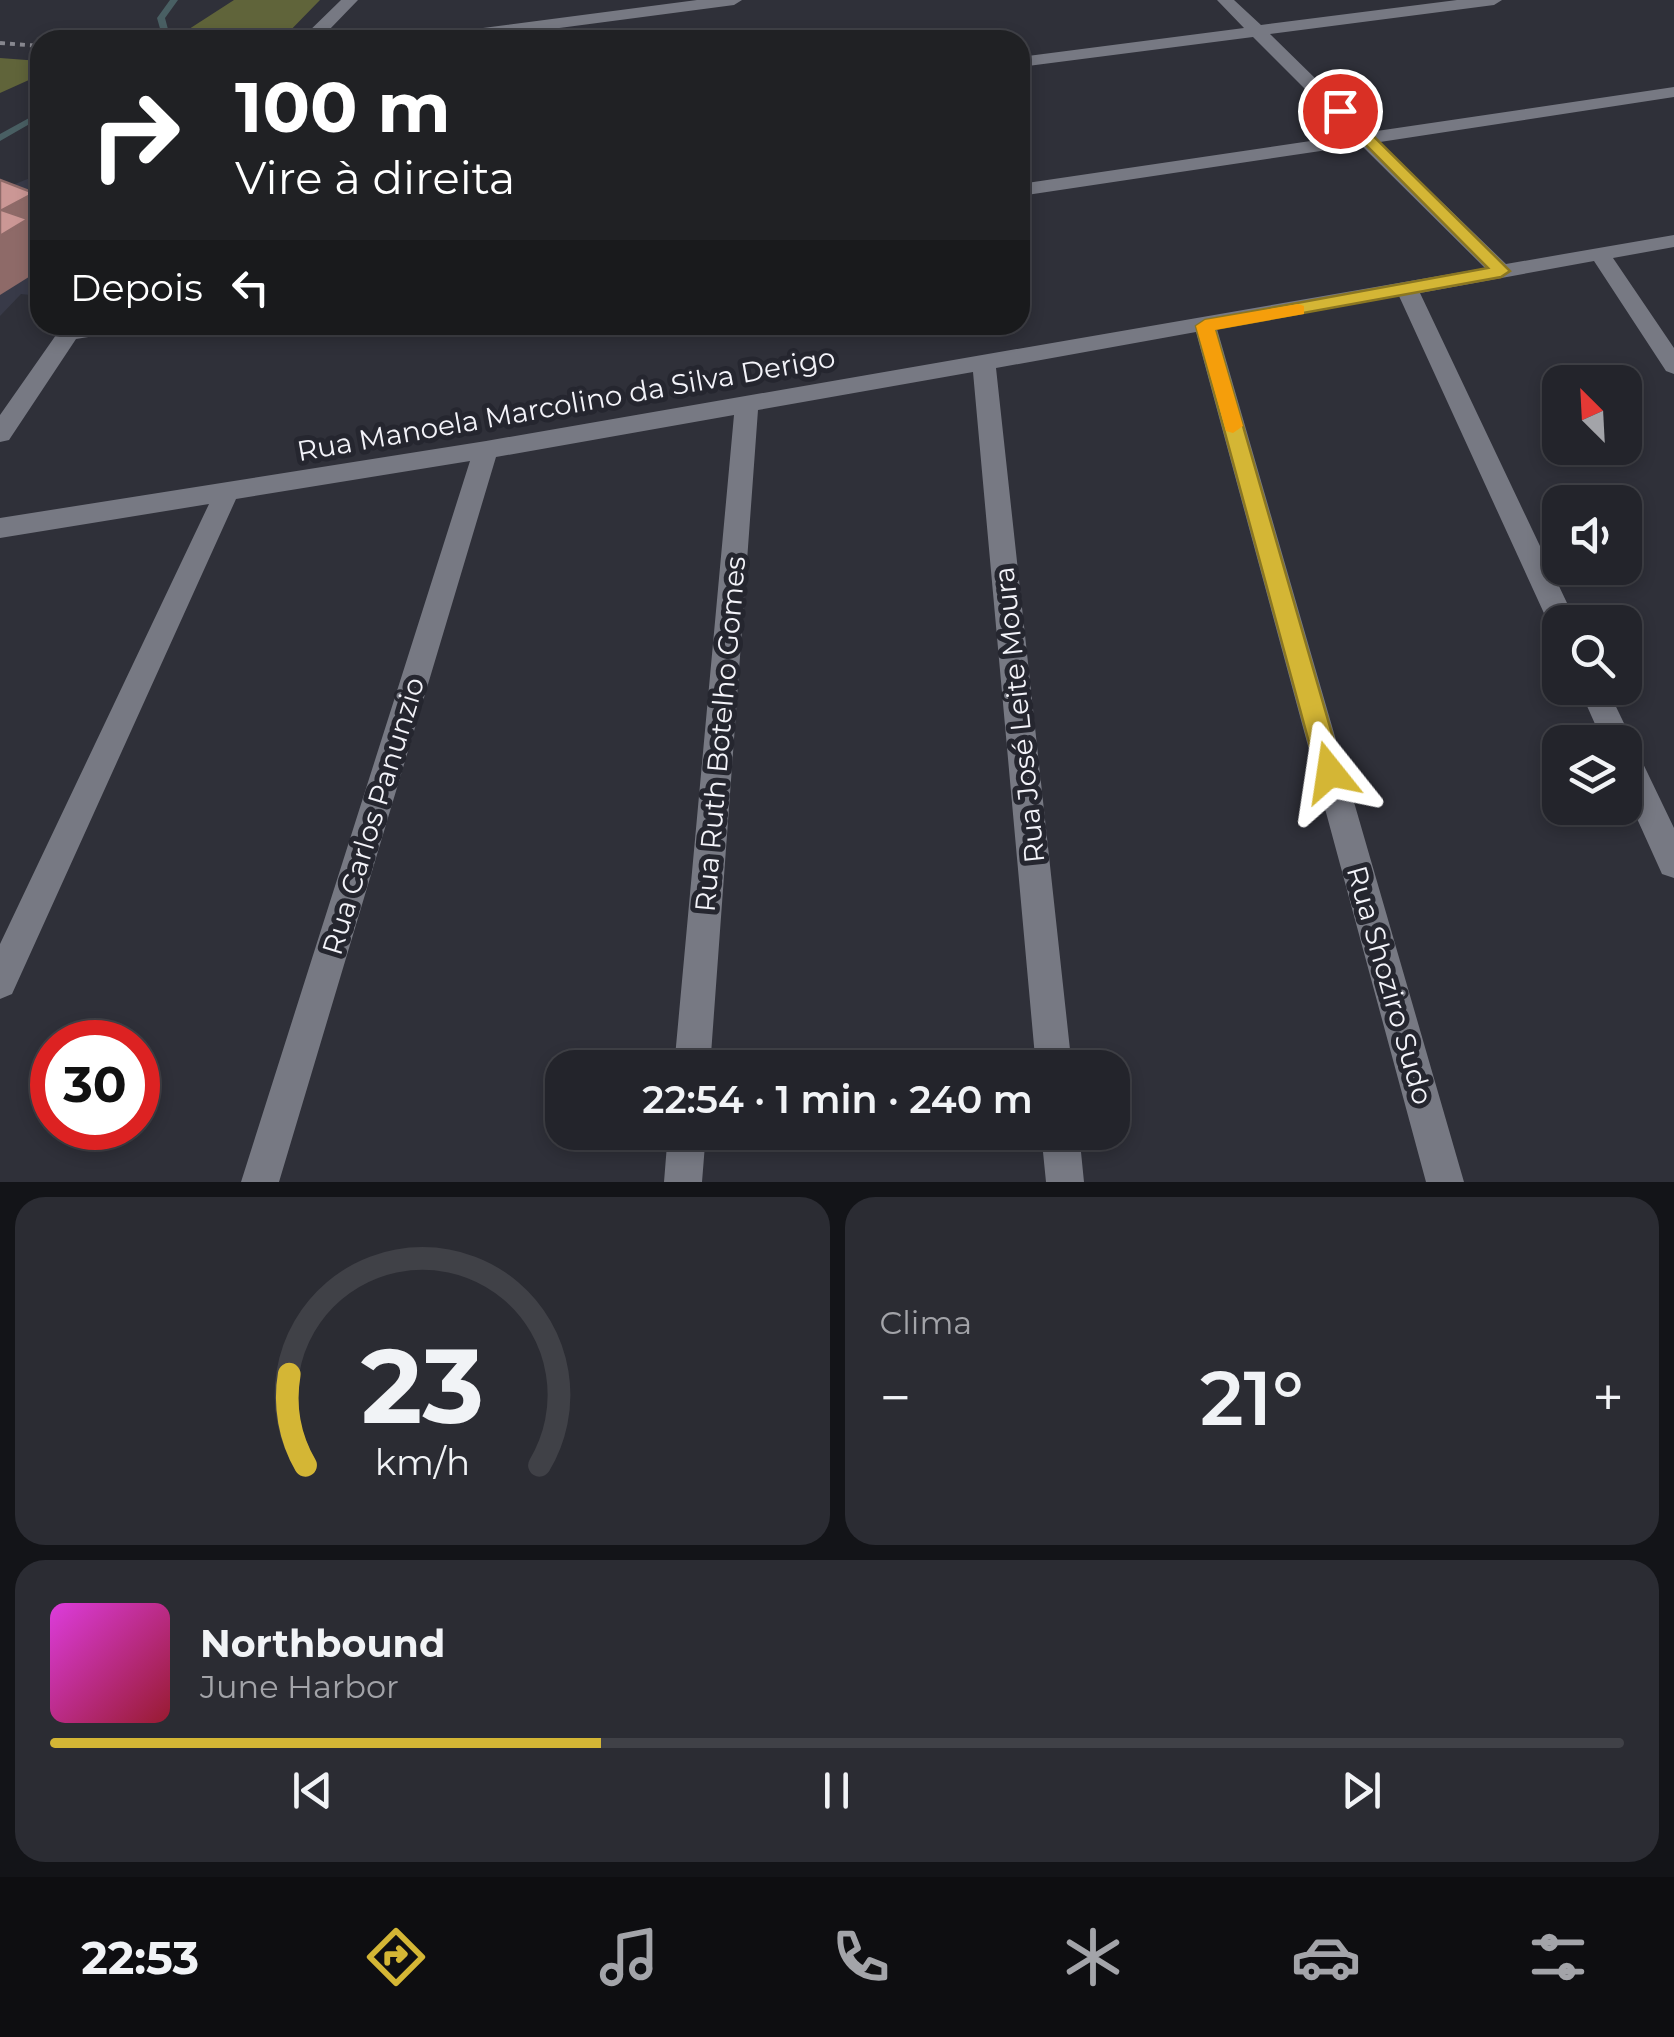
<!DOCTYPE html>
<html lang="pt">
<meta charset="utf-8">
<style>
body{margin:0;font-family:Montserrat,sans-serif;background:#2b2c33;color:#f1f3f6;height:100vh;display:flex;flex-direction:column;font-size:38px;white-space:nowrap}
*{box-sizing:border-box;margin:0}
p{font-size:32px;color:#a3a4a9}
.icon{flex:none;width:55px;height:55px;fill:none;stroke:currentColor;stroke-width:2;stroke-linecap:round;stroke-linejoin:round}
.map{position:relative;height:1182px;overflow:hidden}
.panel{display:flex;flex-direction:column;gap:15px;padding:15px;background:#131418;flex:1}
.panel>*{flex:none}
.guide{position:absolute;left:30px;top:30px;width:1000px;height:305px;border-radius:30px;box-shadow:0 5px 15px #0003,0 0 0 2px #404147;background:#202124;color:#fff;overflow:hidden}
.needle{width:65px;rotate:336deg}
.fabs{position:absolute;left:1542px;top:365px;display:grid;gap:20px}
.fabs a{display:grid;place-items:center;width:100px;height:100px;border-radius:20px;background:#23242b;box-shadow:0 5px 15px #0003,0 0 0 2px #404147;font-size:50px}
.speed{position:absolute;left:30px;top:1020px;display:flex;gap:20px;font-size:50px;font-weight:700;text-align:center}
.speed>*{display:grid;place-content:center;width:130px;height:130px;border-radius:50%;background:#23242b;box-shadow:0 5px 15px #0003,0 0 0 2px #404147;line-height:1}
.speed .limit{border:15px solid #d22;background:#fff;color:#111}
.pin{position:absolute;display:grid;place-items:center;width:85px;height:85px;color:#fff;margin:-42px;border:5px solid #fff;border-radius:50%;box-shadow:0 2px 10px #0007}
.me{position:absolute;width:110px;margin:-55px;rotate:345deg;stroke-linejoin:round;filter:drop-shadow(0 0 8px #0008)}
.turn{display:flex;align-items:center;gap:35px;height:210px;padding:0 40px;font-size:45px}
.turn .icon{width:130px;height:130px;stroke-width:2.5}
.turn b{display:block;font-size:70px;line-height:85px}
.then{display:flex;align-items:center;height:95px;padding:0 40px;background:#0003;gap:20px;font-size:38px}
.big{font-size:75px;font-weight:600;line-height:1.1}
.panel .tile{flex:1;display:flex;flex-direction:column;justify-content:center;gap:15px;min-width:0;padding:0 35px;border-radius:30px;background:#2b2c33}
.panel .dial{align-items:center;gap:0}
.dial svg{height:260px;overflow:visible;fill:none;stroke:#404147;stroke-width:7;stroke-linecap:round;text-anchor:middle}
.dial text{fill:#f1f3f6;stroke:none}
.song{display:flex;align-items:center;gap:30px}
.cover{width:120px;height:120px;border-radius:15px;background:linear-gradient(135deg,hsl(300 70% 55%),hsl(350 70% 35%))}
.played{height:10px;border-radius:5px;background:linear-gradient(90deg,#d4b635 35%,#404147 35%)}
.keys{display:flex;justify-content:space-around;direction:ltr}
.heat{display:flex;justify-content:space-between;align-items:center;font-size:55px;direction:ltr}
.panel .tiles{flex:1;display:grid;gap:15px;grid-template-columns:1fr 1fr}
.tile:last-child{grid-column:span 2}
.trip{position:absolute;left:545px;top:1050px;width:585px;height:100px;border-radius:30px;background:#23242b;box-shadow:0 5px 15px #0003,0 0 0 2px #404147;font-weight:600;line-height:100px;text-align:center}
.tabs{display:flex;height:160px;justify-content:space-around;align-items:center;background:#0e0e11;color:#a3a4a9}
.tabs .icon{width:70px;height:70px}
.tabs .current{color:#d4b635}
.tabs b{font-size:45px;color:#f1f3f6}
.map>svg:first-child{display:block}
.built{fill:#383a48}
.forest{fill:#60643a}
.lines{fill:none;stroke-linecap:round;stroke-linejoin:round}
.stream{fill:#495f63;fill-rule:evenodd}
.path{stroke:#87878f;stroke-width:4;stroke-dasharray:5 5;stroke-linecap:butt}
.minor{fill:#777983;fill-rule:evenodd}
.shaded-wall{fill:#8e6a68}
.building{fill:#cb9795;stroke:#8e6a68;stroke-width:2.5}
.route{fill:#d4b635;stroke:#8a7622;stroke-width:2.5}
.slow{fill:#f59e0b}
.labels{text-anchor:middle;stroke-width:10;stroke-linejoin:round;paint-order:stroke}
.street-label{font-size:28px;fill:#f3f3f9;stroke:#25262f}
</style>
<div class="map">
<svg width="1674" height="1182" viewBox="0 0 1674 1182">
<rect width="100%" height="100%" fill="#2f3039"/>
<path class="built" d="M40 174V296L21 294 0 316V190Z"/>
<path class="forest" d="M234 0H320L281 40H172Z
M0 58 40 61V75L0 93Z"/>
<g class="lines">
<path class="stream" d="M170 0H178L165 18 169 33 162 40H153L161 32 157 18Z
M40 112V118L0 141V134Z"/>
<path class="path" d="M0 43 40 46"/>
<path class="minor" d="M341 0H358L329 30 376 40H300Z
M697 0H742L734 5 468 40H420L429 35Z
M1217 0H1234L1261 25 1457 0H1502L1494 5 1270 34 1370 132 1674 87V97L1380 142 1506 264 1674 235V247L1613 258 1674 348V374L1666 371 1594 261 1420 293 1576 622H1560V632L1548 622 1399 296 1217 329 1464 1182H1426L1196 332 996 368 1072 1068H1036L973 372 758 410 710 1068H674L734 415 496 457 279 1182H241L470 461 236 499 12 994 0 999V944L209 504 0 538V518L486 441 1485 268 1361 145 1020 196V184L1351 135 1253 37 1020 67V57L1244 28Z
M63 325H130L119 332 76 339 9 440 0 442V415Z
M1579 688H1607L1633 742 1631 747 1636 749 1674 828V878L1662 874 1625 792V742H1603Z
M668 1132H706L702 1182H664Z
M1041 1132H1079L1084 1182H1046Z"/>
</g>
<path class="shaded-wall" d="M34 193 40 203V270L0 295V236L2 210Z"/>
<path class="building" d="M0 180 34 193 2 210 28 219 0 236Z"/>
<path class="route" d="M1335 108H1345L1510 271 1501 277 1215 329 1343 772 1330 784 1317 772 1196 326 1205 320 1488 268 1335 114Z"/>
<path class="slow" d="M1298 304 1304 306V314L1215 330 1243 426 1233 433 1226 431 1196 326 1205 320Z"/>
<g class="labels">
<g class="street-label">
<text transform="translate(566 404) rotate(-10)" y="10">Rua Manoela Marcolino da Silva Derigo</text>
<text transform="translate(1019 715) rotate(-96)" y="10">Rua José Leite Moura</text>
<text transform="translate(720 734) rotate(-85)" y="10">Rua Ruth Botelho Gomes</text>
<text transform="translate(373 816) rotate(-73)" y="10">Rua Carlos Panunzio</text>
<text transform="translate(1390 985) rotate(74)" y="10">Rua Shoziro Sudo</text>
</g>
</g>
</svg>
<div class="fabs">
<a><svg class="needle" viewBox="-14 -14 28 28"><path d="M0-13l5 13h-10z" fill="#e53935"/><path d="M0 13l5-13h-10z" fill="#a3a4a9"/></svg></a>
<a><svg class="icon" aria-label="sound" viewBox="0 0 24 24"><path d="M4 9h4l5-4v14l-5-4H4zM17 9q2 3 0 6"/></svg></a>
<a><svg class="icon" aria-label="search" viewBox="0 0 24 24"><circle cx="10" cy="10" r="6"/><path d="M15 15l6 6"/></svg></a>
<a><svg class="icon" aria-label="layers" viewBox="0 0 24 24"><path d="M12 4l9 5-9 5-9-5zM3 14l9 5 9-5"/></svg></a>
</div>
<div class="speed"><div class="limit">30</div></div>
<div class="pin" style="left:1340px;top:111px;background:#d93025"><svg class="icon" aria-label="arrive" viewBox="0 0 24 24"><path d="M6 21V4h12l-3 4 3 4H6"/></svg></div>
<svg class="me" style="left:1330px;top:772px" viewBox="-20 -20 40 40"><path d="M0-17L14 15 0 8-14 15z" fill="#d4b635" stroke="#fff" stroke-width="4"/></svg>
<div class="trip">22:54 · 1 min · 240 m</div>
<div class="guide">
<div class="turn"><svg class="icon" aria-label="right" viewBox="0 0 24 24"><path d="M7 20v-9h11M14 6l5 5-5 5"/></svg><div><b>100 m</b>Vire à direita</div></div>
<div class="then">Depois<svg class="icon" aria-label="left" viewBox="0 0 24 24"><path d="M17 20v-9H6M10 6l-5 5 5 5"/></svg></div>
</div>
</div>
<section class="panel">
<div class="tiles">
<div class="tile dial"><svg viewBox="0 0 100 80">
<path d="M14 69A42 42 0 1 1 86 69"/>
<path d="M14 69A42 42 0 0 1 9 41" stroke="#d4b635"/>
<text x="50" y="56" font-size="32" font-weight="700">23</text>
<text x="50" y="72" font-size="11">km/h</text>
</svg></div>
<div class="tile"><p>Clima</p>
<div class="heat"><a>−</a><b class="big">21°</b><a>+</a></div>
</div>
<div class="tile">
<div class="song"><i class="cover"></i><div><b>Northbound</b><p>June Harbor</p></div></div>
<div class="played"></div>
<div class="keys"><svg class="icon" aria-label="previous" viewBox="0 0 24 24"><path d="M18 5L8 12l10 7zM5 5v14"/></svg><svg class="icon" aria-label="pause" viewBox="0 0 24 24"><path d="M8 5v14M16 5v14"/></svg><svg class="icon" aria-label="next" viewBox="0 0 24 24"><path d="M6 5l10 7-10 7zM19 5v14"/></svg></div>
</div>
</div>
</section>
<nav class="tabs">
<b>22:53</b>
<svg class="icon current" aria-label="directions" viewBox="0 0 24 24"><path d="M12 3l9 9-9 9-9-9zM9 14v-3h6M13 9l2 2-2 2"/></svg>
<svg class="icon" aria-label="music" viewBox="0 0 24 24"><path d="M9 18V5l10-2v13"/><circle cx="6" cy="18" r="3"/><circle cx="16" cy="16" r="3"/></svg>
<svg class="icon" aria-label="phone" viewBox="0 0 24 24"><path d="M5 4h4l2 5-3 2q2 4 5 5l2-3 5 2v4C11 20 4 13 5 4z"/></svg>
<svg class="icon" aria-label="climate" viewBox="0 0 24 24"><path d="M12 3v18M4 7l16 10M4 17L20 7"/></svg>
<svg class="icon" aria-label="car" viewBox="0 0 24 24"><path d="M5 17H2v-5l4-1 3-4h7l3 4 3 1v5h-3M9 17h6M6 11h13"/><circle cx="7" cy="17" r="2"/><circle cx="17" cy="17" r="2"/></svg>
<svg class="icon" aria-label="filters" viewBox="0 0 24 24"><path d="M4 7h16M4 17h16"/><circle cx="9" cy="7" r="2"/><circle cx="15" cy="17" r="2"/></svg>
</nav>
